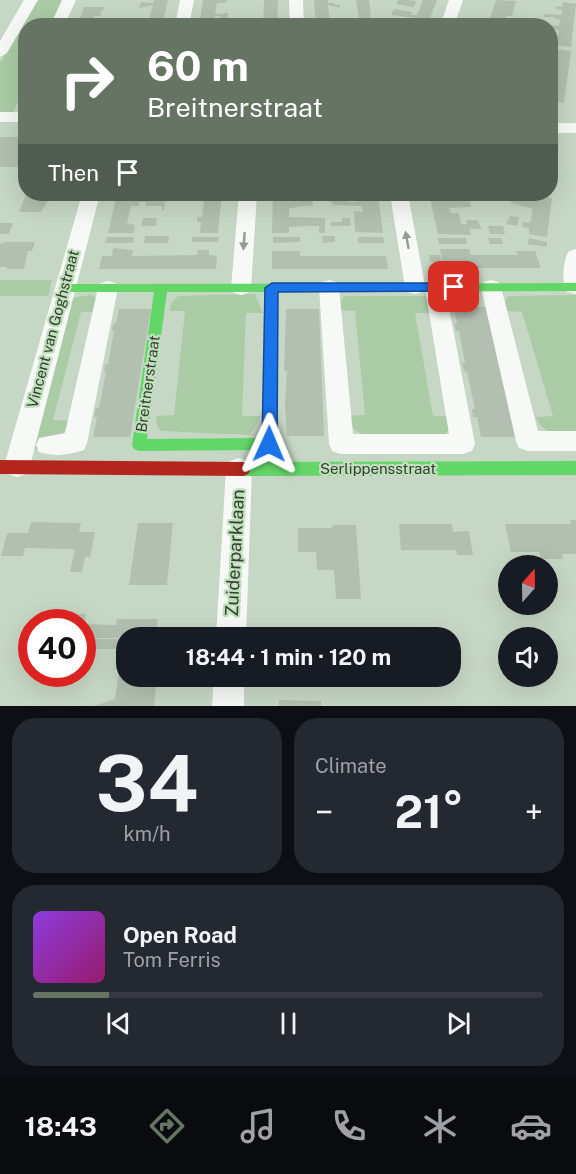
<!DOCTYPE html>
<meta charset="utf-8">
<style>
body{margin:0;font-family:"Public Sans",sans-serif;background:#242831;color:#f1f3f6;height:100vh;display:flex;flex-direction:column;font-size:22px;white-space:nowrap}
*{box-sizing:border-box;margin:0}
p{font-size:20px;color:#9ea1a6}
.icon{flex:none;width:33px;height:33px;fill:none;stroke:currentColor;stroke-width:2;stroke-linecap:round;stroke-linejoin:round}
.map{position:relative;height:706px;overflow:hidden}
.details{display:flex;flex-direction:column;gap:12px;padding:12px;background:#0d0f14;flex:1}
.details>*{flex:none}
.top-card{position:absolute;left:18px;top:18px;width:540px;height:183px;border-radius:24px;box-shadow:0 6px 24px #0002;background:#667464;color:#fff;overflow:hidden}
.needle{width:39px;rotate:20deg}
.fabs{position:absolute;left:498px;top:555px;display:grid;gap:12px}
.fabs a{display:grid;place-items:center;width:60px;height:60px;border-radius:50%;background:#171b24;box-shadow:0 6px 24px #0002;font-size:30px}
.speed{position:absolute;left:18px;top:609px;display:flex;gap:12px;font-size:30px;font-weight:700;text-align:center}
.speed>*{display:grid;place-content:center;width:78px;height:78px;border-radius:50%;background:#171b24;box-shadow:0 6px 24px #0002;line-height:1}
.speed .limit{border:9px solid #d22;background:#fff;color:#111}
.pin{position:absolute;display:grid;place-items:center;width:51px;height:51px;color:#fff;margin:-26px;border-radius:12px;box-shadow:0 3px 9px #0006}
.me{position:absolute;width:66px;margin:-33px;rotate:1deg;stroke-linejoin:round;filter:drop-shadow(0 0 4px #0008)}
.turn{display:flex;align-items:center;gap:21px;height:126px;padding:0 30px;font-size:27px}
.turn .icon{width:78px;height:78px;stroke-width:2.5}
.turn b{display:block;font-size:42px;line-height:51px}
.then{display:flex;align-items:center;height:57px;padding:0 30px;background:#0003;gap:12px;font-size:22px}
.big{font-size:45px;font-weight:700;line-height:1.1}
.details .tile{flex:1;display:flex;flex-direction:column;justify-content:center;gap:9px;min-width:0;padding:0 21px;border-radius:24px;background:#242831}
.details .dial{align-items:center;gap:0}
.dial b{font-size:78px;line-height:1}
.song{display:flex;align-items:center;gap:18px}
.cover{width:72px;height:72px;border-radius:9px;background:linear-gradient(135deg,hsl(270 70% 55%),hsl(320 70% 35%))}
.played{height:6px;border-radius:3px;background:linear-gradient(90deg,#667464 15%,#363941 15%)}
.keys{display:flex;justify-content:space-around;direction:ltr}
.heat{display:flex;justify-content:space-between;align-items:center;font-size:33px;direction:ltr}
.details .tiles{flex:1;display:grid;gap:12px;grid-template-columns:1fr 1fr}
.tile:last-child{grid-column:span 2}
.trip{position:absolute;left:116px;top:627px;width:345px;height:60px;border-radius:24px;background:#171b24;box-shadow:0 6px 24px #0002;font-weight:700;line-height:60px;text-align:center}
.menu{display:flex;height:96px;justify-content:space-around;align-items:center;background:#090b0e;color:#9ea1a6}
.menu .icon{width:42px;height:42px}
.menu .current{color:#667464}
.menu b{font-size:27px;color:#f1f3f6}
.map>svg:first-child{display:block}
.green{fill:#aacba6}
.building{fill:#b3c0b1}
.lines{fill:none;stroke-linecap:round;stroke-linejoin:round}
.street{fill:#f7f9f6;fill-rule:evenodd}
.fast{fill:#63d668;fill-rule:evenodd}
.jam{fill:#b3261e;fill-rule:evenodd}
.oneway{fill:#949c93}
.route{fill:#1a73e8;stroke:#114b97;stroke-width:1.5}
.labels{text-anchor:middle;stroke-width:4.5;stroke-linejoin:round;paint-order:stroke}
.street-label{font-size:15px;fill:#323e30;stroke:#c1dfbd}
.near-street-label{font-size:18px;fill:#323e30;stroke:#c1dfbd}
</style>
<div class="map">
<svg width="576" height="706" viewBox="0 0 576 706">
<rect width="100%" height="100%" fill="#c7d7c5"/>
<path class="green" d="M37 0H63L52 25 26 26 25 86 13 112 0 114V63Z
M0 280H52L48 296H0Z
M255 294 263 313H246L242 416H261L250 435 161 431 156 424 157 416 174 415 185 311H170L171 303 178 296Z
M91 295 98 299 95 312H81L53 420 69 421C65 438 48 450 32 450L71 300 76 297Z
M576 295V436C559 433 542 435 536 417L553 416 522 312 507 311 504 304 508 296Z
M344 296H425L430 300 432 313H415L433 416H452L450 428 445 435H364C354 430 348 427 347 416L365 415 355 311 339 310V303Z"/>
<path class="building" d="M154 0H168L162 26H147L153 5 139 8 141 2 153 3Z
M203 0H227L226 3H217L215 14 228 13 227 20H220L221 16H215L214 26H199Z
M264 0H278L277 26H263Z
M314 0H328V3H334V5H340V8L328 5 330 26H316Z
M356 0H369L372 26H360Z
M398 0H407L416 1 414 7 396 4Z
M423 0H437L428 23 414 21 416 18 391 15 394 9 412 12 411 15H417Z
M496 0 516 1 512 16H507L506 21 490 19Z
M563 2 576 4 571 47 556 45 559 30 550 29V25L559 26 560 20 555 19V17H544V14L561 15 562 10 555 9 556 6 562 7Z
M84 7H103L104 10 101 11V16H94L91 26H77Z
M556 49 571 51 564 103 550 101V76H552L553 70 550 69V61L554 62 555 58H550V55H555Z
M0 137H26V167H0Z
M550 138 559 139 553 190H550Z
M26 194H52L41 212H19Z
M117 194H141L140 197 146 198 165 197 164 210H162V206H145L146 202H139V206H131L127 223 135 225 134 233H108Z
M205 194H222L218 233H200L201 222H197V217H202Z
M273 194 312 198 313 205 289 208V217L325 218V233H319V226H309L289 227V233H272Z
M354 194H378L383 233 355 232 354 211 363 212 362 206 333 205 332 202H329V198H349V202H355Z
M429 194H446L447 199H469L471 207 449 208 451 213H459L461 224H467L466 220H477L482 229H470L471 235 438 234Z
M473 194H513L512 197 526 199H534L535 195 552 198 547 237 529 234V228L522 227 523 222 530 223 533 209 511 203V200L506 199H474Z
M510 216 519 217 517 226 506 224Z
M143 218H157L156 226H141Z
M342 218H350L351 226H331V222H342Z
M0 223H13L9 234H0Z
M488 226H503L505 234H490Z
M145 236H169L168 243H144Z
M322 236H335V242L323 243Z
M107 237H134L133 243H105Z
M192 237H219L218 242H192Z
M273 237H300V242L273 243Z
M358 237H383L384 243H358Z
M438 238H466L467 244H439Z
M488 238H501L503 244H490Z
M529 238 547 242V247L528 244Z
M5 242H35L32 251H28L24 269H6L7 267H0V244Z
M113 248 133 250 132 256 197 255 198 250H209V255L217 256 216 269H99L102 256H112Z
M440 249H469L471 255H518L516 251H535L541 268H443Z
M272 251H300V256H386L388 269H272Z
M429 255H440L441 262H430Z
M454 307H486L517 437H481L477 417H473L472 409H475L467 372 464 371 462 363H465L459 331H456L454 323H457Z
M119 309H151L130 437H93L97 417H94L96 408H99L106 372 104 371 105 364H108L114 331H112L113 324 116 323Z
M286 309H319L324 436H287L285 407 287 371H284Z
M570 520H576V554H562L563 559H541L539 552H511L505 524H571Z
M31 522 81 523 79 532H95L90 557H85L82 572H70L75 549 25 548 23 556H1L7 533H28Z
M138 523H173L167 585H129Z
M399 524H452L453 532 469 531 473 555H457L456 550H401Z
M333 525H356L361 599H336L334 570H317L316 552H298V528H332Z
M69 614H86L84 622H67Z
M117 619H158L155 638H84L86 624 116 625Z
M94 639H126V676H157L154 706H94L115 699 122 649H92Z
M412 676H437L438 686H413Z
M279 700 321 701V706H279Z"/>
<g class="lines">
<path class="street" d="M24 0H38L7 53 0 57V41Z
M62 0H76L64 26H50Z
M180 0H194L189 26H175Z
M289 0H303L304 26H290Z
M449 0H463L454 26H440Z
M0 112H26V122H0Z
M550 123H576V133H550Z
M82 194H100L30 466 26 474 17 477 8 474 4 466Z
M239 194H257L251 288 248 293 241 295 234 293 231 288Z
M390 194H408L425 286 428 282 435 280 442 282 445 287 475 444 472 451 463 454H341L332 451 329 444 319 287 322 282 329 280 336 282 339 287 353 434H449L425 288 422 292 415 294 408 292 405 287Z
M576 249V294L567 292C561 283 563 260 569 251Z
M491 280 498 282 501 287 538 431H576V451H528L519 448 516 441 481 287 484 282Z
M108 281 115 283 118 288 87 443 84 450C70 455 53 457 39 452L36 445 39 438 65 433 98 288 101 283Z
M239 458 248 461 252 469 246 638H216L226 469 230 461Z
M214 676H244V706H212Z"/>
<path class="fast" d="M576 283V291L277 292 276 444 274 448 269 450 139 451 134 449 132 445 154 292H64L58 288 64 284ZM167 292H265L262 438 147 439Z
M576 461V475L243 476 238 474 235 469 238 464 243 462Z"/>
<path class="jam" d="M0 460 243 462 248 464 251 469 248 474 243 476 0 474Z"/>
</g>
<defs><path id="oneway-solid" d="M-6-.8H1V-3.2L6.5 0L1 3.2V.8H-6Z" transform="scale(1.5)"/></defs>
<g class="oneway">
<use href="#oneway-solid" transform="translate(407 240) rotate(-100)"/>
<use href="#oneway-solid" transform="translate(244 241) rotate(94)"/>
</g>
<path class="route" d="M272 283H454L460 287 454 291 278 292 277 444 275 449 269 450 264 449 262 444 265 288Z"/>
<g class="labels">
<g class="street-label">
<text transform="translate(53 329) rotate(-75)" y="5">Vincent van Goghstraat</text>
<text transform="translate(148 384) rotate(-82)" y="5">Breitnerstraat</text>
<text x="378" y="474">Serlippensstraat</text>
</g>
<g class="near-street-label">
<text transform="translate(235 553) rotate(-87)" y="6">Zuiderparklaan</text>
</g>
</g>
</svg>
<div class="fabs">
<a><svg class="needle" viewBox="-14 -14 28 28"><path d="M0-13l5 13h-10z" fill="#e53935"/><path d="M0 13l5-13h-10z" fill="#9ea1a6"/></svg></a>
<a><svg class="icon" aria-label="sound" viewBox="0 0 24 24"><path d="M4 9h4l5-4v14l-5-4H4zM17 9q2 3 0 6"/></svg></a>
</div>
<div class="speed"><div class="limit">40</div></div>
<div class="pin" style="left:454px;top:287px;background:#d93025"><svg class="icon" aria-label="arrive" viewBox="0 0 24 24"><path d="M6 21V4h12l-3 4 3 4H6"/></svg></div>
<svg class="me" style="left:269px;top:444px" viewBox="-20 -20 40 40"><path d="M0-17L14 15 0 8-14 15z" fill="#1a73e8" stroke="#fff" stroke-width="4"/></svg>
<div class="trip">18:44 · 1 min · 120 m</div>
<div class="top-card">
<div class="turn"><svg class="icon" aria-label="right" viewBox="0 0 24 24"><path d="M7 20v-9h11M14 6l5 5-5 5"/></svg><div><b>60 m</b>Breitnerstraat</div></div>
<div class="then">Then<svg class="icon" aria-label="arrive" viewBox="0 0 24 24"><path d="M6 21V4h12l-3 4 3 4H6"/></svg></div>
</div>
</div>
<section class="details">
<div class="tiles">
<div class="tile dial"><b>34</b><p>km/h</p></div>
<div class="tile"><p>Climate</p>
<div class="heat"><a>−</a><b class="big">21°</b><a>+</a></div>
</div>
<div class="tile">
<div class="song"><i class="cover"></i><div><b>Open Road</b><p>Tom Ferris</p></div></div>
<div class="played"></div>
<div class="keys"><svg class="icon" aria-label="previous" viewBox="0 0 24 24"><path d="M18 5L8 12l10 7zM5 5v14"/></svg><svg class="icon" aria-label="pause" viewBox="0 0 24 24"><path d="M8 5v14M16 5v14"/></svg><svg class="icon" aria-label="next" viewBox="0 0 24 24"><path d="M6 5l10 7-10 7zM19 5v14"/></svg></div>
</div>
</div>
</section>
<nav class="menu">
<b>18:43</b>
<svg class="icon current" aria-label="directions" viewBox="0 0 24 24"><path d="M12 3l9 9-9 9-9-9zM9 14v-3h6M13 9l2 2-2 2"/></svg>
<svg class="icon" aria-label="music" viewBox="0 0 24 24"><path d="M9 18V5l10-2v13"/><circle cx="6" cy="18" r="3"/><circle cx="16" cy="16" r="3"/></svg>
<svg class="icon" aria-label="phone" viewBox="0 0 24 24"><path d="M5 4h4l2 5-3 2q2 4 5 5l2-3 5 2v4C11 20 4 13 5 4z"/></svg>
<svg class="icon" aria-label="climate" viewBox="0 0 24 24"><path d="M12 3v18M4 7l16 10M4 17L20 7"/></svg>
<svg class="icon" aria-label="car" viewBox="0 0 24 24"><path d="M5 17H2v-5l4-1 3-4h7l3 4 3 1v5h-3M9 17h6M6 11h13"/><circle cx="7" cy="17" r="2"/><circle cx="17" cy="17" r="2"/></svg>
</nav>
